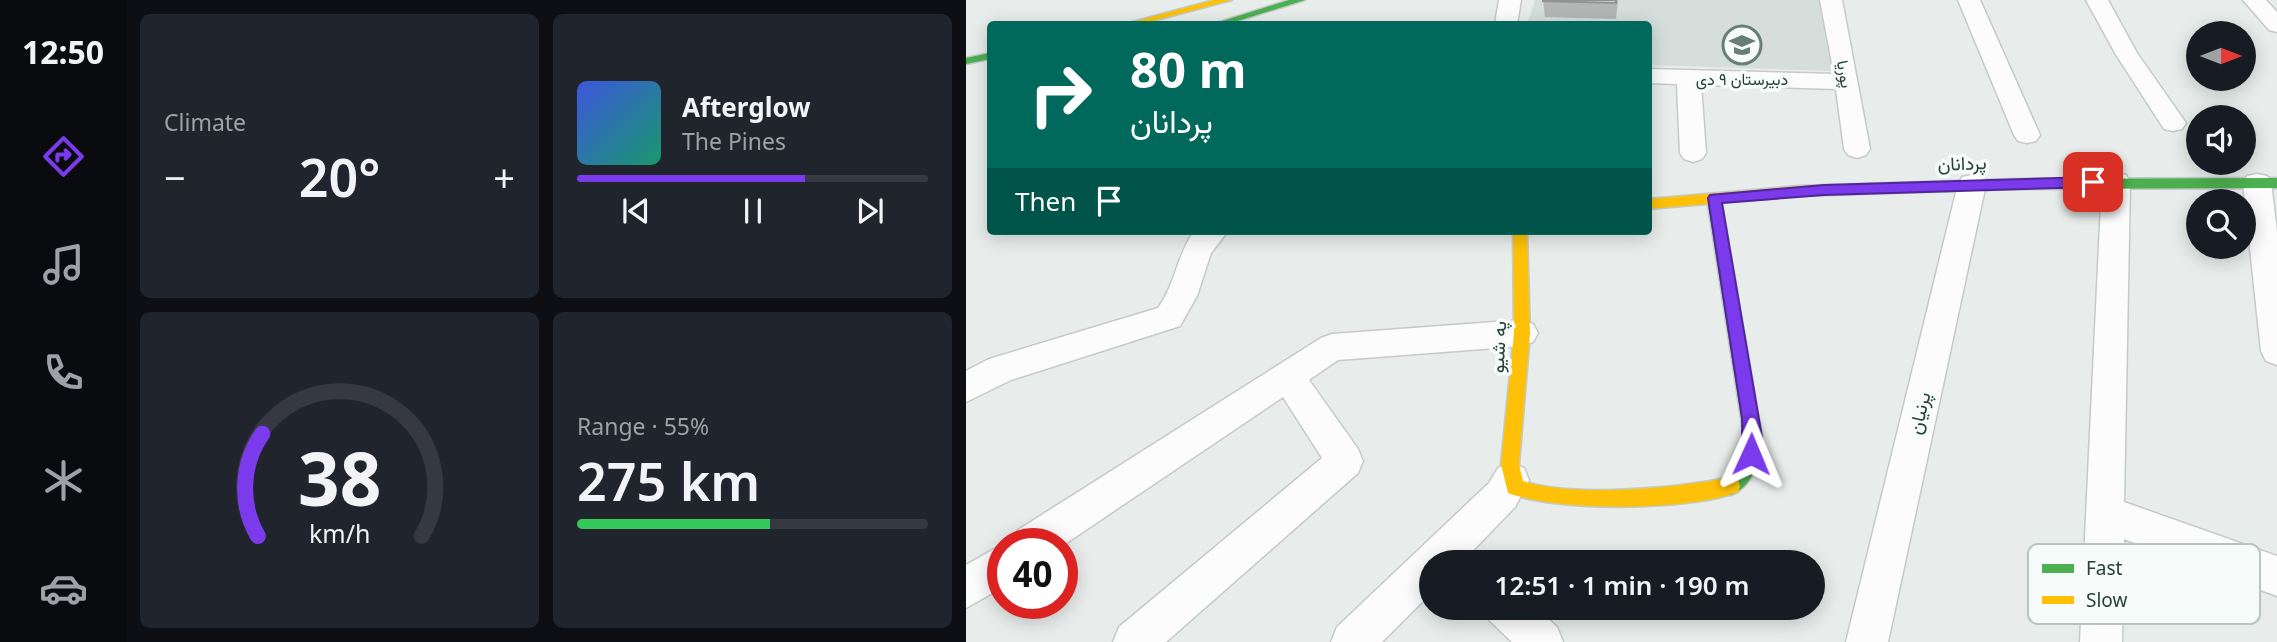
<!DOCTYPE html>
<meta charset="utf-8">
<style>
body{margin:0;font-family:"Noto Sans",Vazirmatn,sans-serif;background:#20242c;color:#f1f3f6;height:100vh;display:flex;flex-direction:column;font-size:26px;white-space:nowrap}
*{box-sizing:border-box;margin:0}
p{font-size:23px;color:#9ea1a6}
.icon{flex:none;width:38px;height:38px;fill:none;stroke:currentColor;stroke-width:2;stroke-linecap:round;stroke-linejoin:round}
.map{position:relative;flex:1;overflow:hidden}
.sheet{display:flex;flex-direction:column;gap:14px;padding:14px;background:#0d0f14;width:840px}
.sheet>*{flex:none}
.banner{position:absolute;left:21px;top:21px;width:665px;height:214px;border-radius:7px;box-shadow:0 4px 18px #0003;background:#00695c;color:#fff;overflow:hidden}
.needle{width:46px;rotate:90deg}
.tools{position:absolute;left:1220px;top:21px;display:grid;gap:14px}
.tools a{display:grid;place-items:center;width:70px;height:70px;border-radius:50%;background:#171b24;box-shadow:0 4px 18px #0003;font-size:35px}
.speed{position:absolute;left:21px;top:528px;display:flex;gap:14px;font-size:35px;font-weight:700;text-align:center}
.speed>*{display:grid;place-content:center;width:91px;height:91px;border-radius:50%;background:#171b24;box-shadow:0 4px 18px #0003;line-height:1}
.speed .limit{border:10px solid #d22;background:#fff;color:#111}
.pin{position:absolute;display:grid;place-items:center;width:60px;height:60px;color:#fff;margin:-30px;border-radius:14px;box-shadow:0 4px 10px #0006}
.me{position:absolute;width:77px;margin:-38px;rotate:1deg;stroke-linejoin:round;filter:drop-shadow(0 0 5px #0008)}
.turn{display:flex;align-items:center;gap:24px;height:147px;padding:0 28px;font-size:32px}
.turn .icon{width:91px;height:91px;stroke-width:2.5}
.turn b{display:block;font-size:49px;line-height:60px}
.then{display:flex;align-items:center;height:66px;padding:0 28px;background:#0003;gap:14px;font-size:26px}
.big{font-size:52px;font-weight:600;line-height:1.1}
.sheet .widget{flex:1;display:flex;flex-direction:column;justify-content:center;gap:10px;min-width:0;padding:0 24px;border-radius:10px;background:#20242c}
.sheet .dial{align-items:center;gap:0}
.dial svg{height:182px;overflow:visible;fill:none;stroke:#363941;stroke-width:7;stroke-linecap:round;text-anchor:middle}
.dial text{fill:#f1f3f6;stroke:none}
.song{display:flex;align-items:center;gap:21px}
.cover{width:84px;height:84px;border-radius:10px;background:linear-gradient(135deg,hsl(230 70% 55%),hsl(160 70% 35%))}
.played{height:7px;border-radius:4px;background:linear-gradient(90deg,#7c3aed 65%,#363941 65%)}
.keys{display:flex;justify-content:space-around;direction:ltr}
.heat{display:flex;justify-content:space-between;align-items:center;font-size:38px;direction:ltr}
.charge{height:10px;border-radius:5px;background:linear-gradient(90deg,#34c759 55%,#363941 0)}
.sheet .tiles{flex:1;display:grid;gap:14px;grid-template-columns:repeat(2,1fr)}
.trip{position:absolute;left:453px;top:550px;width:406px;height:70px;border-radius:35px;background:#171b24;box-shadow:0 4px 18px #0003;font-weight:600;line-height:70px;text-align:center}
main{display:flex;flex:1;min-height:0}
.dock{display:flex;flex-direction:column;width:126px;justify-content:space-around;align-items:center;background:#090b0e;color:#9ea1a6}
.dock .icon{width:49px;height:49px}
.dock .selected{color:#7c3aed}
.dock b{font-size:32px;color:#f1f3f6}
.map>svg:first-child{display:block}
.built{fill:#d6dedb}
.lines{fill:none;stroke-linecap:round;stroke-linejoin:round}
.street-casing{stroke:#c5cac8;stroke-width:3}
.fast-casing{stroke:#c3cbc8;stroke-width:3}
.slow-casing{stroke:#c3cbc8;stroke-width:3}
.street{fill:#fcfcfc;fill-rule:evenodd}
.fast{fill:#4caf50;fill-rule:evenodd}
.slow{fill:#ffc107;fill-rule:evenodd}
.wall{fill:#b2b6b5}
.building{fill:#cfd4d2;stroke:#919493;stroke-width:2}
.route{fill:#7c3aed;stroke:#51269a;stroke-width:2}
.labels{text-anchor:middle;stroke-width:7;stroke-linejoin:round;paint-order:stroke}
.far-street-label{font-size:16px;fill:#24423a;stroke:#f7fbf9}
.far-poi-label{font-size:16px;fill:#24423a;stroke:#f7fbf9}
.street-label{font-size:19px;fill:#24423a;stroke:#f7fbf9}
.key{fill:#f7fbf9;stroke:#b8c4c0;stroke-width:2}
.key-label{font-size:19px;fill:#24423a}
</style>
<main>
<nav class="dock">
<b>12:50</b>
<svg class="icon selected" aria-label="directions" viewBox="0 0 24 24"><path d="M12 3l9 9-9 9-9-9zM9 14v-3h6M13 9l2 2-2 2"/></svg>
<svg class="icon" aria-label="music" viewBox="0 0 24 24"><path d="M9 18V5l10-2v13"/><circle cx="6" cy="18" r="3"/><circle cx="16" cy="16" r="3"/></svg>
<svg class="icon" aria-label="phone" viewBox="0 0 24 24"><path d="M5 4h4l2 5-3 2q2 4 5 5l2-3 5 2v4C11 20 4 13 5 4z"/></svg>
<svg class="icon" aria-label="climate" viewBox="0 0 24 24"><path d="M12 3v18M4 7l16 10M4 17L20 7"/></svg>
<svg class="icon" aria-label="car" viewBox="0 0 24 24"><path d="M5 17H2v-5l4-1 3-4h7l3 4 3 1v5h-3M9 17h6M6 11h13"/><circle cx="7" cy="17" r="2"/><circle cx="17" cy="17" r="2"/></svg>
</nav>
<section class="sheet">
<div class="tiles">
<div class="widget"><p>Climate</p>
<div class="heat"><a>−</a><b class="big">20°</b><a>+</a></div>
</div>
<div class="widget">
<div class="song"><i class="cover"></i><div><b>Afterglow</b><p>The Pines</p></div></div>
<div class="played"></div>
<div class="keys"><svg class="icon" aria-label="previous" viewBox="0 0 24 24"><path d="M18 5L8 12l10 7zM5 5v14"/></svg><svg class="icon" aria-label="pause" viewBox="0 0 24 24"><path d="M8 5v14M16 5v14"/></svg><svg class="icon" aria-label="next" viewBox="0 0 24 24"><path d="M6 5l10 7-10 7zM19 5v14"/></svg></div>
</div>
<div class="widget dial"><svg viewBox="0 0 100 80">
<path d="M14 69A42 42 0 1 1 86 69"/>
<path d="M14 69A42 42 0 0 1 16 24" stroke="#7c3aed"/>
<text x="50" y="56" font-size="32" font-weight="700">38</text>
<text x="50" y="72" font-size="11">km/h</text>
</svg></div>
<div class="widget"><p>Range · 55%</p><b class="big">275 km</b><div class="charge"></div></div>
</div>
</section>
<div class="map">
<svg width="1311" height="642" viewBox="0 0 1311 642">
<rect width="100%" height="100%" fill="#e8edeb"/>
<path class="built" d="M569 0H859L874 66 866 71 683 65 682 24H561Z"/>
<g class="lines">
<defs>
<path id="street" d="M533 0H555L551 24H529Z
M854 0H876L904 149 900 155 891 158 882 155 878 149 870 89 735 85 740 153 736 159 727 162 718 159 714 153 711 84 682 83V69L868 74Z
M992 0H1014L1074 135 1070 141 1061 143 1052 141 1048 135Z
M1120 0H1142L1171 53 1220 123 1216 129 1207 131 1198 129 1149 53Z
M1277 0H1300L1311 12V32L1303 30Z
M1150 173 1160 175 1164 182 1158 502 1311 556V596L1158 539 1156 642H1114L1136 182 1140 175Z
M1291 174 1301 176 1305 183 1311 231V365L1300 361 1295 351 1277 183 1281 176Z
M1006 175 1016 177 1020 184 922 642H880L992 184 996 177Z
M228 231H262L245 253 231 296 214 326 45 380 0 402V371L23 359 192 308C209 285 211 255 228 231Z
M556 320 567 324 572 333 567 342 556 346 372 360 343 380 392 449 397 461 392 473 200 642H147L153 627 356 458 317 397 96 546V544H47L52 530 355 338 366 334Z
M545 463 558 468 563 480 549 507 496 562H466V592L416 642H365L371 627 523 483 532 468Z
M37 544V587L0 608V565Z
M518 607H569L591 627 597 642H546L524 621Z"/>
<path id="fast" d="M323 0H339L262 24H247Z
M24 53V59L0 64V58Z
M1311 178V188L1048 189 1041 184 1048 179Z
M748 193 755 198 796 437C793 460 789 485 765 495L758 492 756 486 773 465 778 437 741 198Z"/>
<path id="slow" d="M248 0H266L175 24H159Z
M1048 179 1055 184 1048 189 833 196 682 209V199L833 186Z
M547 231H561L564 333 553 464 557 481C606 498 713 488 765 477L772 480 774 486 772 492C722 511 591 512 542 493L535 464 548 333Z"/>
</defs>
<use href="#street" class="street-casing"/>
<use href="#fast" class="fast-casing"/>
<use href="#slow" class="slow-casing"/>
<use href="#street" class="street"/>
<use href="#fast" class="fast"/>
<use href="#slow" class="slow"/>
</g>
<path class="wall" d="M577 0H652L650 19 579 17Z"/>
<path class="building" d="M577 0H650V3L577 1Z"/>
<path class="route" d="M1127 177 1133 182 1127 187 858 195 756 203 796 437 791 460 785 462 778 460C774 450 777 430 776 418L742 198 744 195 858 185Z"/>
<defs>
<symbol id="school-ring" viewBox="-11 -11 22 22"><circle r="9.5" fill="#f7fbf9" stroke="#697e78" stroke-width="1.5"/><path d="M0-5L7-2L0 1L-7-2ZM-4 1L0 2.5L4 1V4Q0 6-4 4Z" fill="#697e78"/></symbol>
</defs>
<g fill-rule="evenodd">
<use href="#school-ring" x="754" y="23" width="44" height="44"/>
</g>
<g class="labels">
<g class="far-street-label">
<text transform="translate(879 74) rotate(80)" y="6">پوریا</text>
</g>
<g class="far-poi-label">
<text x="776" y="85">دبیرستان ۹ دی</text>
</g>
<g class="street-label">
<text transform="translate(996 163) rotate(-2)" y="7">پردانان</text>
<text transform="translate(532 347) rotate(-87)" y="7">په شیو</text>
<text transform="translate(953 413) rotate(-77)" y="7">پرنیان</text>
</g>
</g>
<rect x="1062" y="544" width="232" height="80" rx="10" class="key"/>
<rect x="1076" y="564" width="32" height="9" fill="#4caf50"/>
<rect x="1076" y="596" width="32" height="8" fill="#ffc107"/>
<g class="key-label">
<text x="1120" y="575">Fast</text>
<text x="1120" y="607">Slow</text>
</g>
</svg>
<div class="tools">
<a><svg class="needle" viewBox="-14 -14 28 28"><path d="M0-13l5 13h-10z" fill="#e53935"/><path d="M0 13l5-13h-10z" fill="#9ea1a6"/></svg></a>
<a><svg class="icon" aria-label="sound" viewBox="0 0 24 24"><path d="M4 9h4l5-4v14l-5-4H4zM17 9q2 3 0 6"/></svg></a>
<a><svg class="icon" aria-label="search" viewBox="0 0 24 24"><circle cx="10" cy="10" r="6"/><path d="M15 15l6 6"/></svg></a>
</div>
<div class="speed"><div class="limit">40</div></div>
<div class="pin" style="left:1127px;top:182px;background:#d93025"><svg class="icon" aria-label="arrive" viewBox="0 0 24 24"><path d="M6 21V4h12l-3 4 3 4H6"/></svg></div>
<svg class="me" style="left:785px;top:454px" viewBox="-20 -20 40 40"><path d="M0-17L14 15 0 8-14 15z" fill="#7c3aed" stroke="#fff" stroke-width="4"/></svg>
<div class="trip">12:51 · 1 min · 190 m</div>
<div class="banner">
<div class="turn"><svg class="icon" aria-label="right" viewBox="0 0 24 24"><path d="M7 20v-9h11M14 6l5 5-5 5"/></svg><div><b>80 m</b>پردانان</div></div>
<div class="then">Then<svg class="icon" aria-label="arrive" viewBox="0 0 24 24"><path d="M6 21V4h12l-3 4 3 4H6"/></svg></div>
</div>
</div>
</main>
